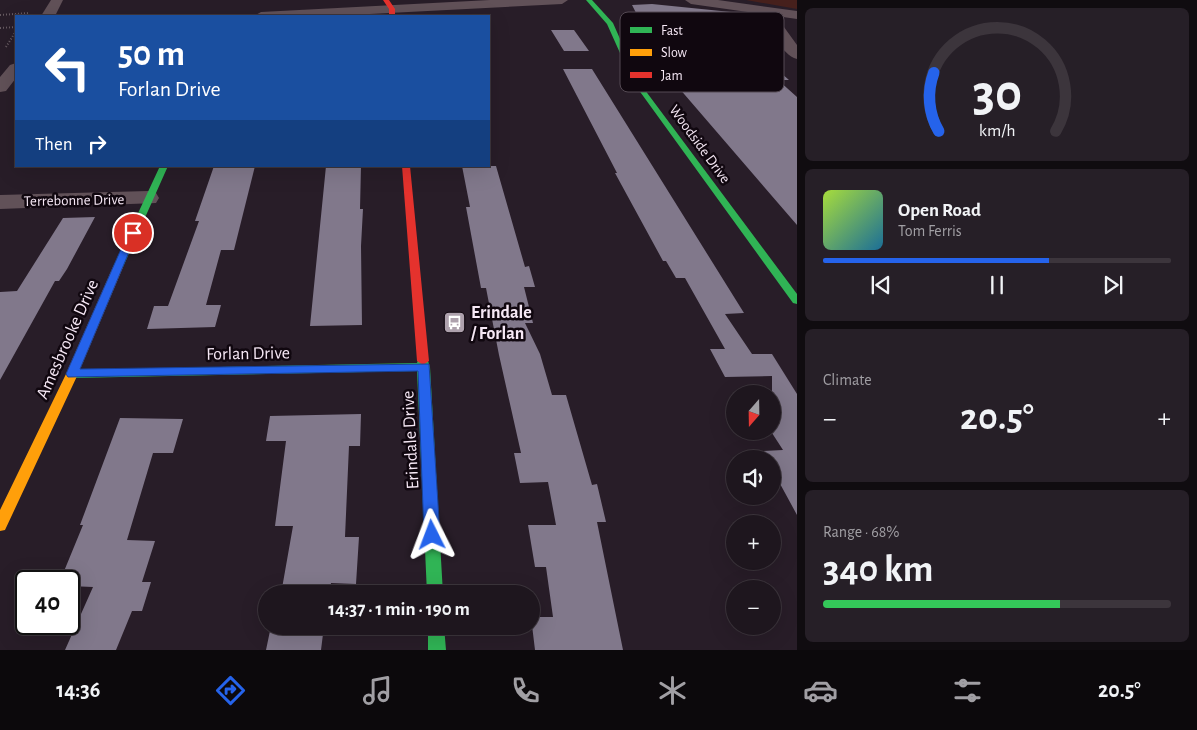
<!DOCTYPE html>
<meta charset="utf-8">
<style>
body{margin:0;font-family:"Alegreya Sans",sans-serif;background:#261f27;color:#f1f3f6;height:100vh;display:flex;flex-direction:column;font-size:19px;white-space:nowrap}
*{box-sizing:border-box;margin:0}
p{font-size:16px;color:#a19fa4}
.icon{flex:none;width:28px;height:28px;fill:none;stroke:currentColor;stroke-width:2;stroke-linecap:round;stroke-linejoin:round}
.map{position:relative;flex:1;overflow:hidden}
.details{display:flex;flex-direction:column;gap:8px;padding:8px;background:#100c10;width:400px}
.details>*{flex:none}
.banner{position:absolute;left:15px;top:15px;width:475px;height:152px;border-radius:0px;box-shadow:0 5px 20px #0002,0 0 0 1px #3c353c;background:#1a4fa0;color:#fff;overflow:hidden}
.needle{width:32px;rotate:200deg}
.controls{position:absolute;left:726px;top:385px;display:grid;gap:10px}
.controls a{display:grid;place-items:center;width:55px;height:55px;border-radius:50%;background:#1e161e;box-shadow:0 5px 20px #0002,0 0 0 1px #3c353c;font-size:25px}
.speed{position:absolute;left:15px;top:570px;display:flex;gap:10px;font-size:25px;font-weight:700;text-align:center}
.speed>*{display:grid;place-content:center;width:65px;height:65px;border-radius:50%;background:#1e161e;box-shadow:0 5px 20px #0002,0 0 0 1px #3c353c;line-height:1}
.speed .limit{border:2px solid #111;border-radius:8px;background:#fff;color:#111}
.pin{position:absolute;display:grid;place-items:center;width:42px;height:42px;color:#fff;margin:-21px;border:2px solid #fff;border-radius:50%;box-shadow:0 1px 5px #0007}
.me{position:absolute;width:55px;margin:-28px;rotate:357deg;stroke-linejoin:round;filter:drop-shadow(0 0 4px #0008)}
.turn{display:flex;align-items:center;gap:18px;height:105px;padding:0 20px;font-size:22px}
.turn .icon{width:65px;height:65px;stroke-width:2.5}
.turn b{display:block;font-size:35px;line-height:42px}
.then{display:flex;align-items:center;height:48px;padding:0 20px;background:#0003;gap:10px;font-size:19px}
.big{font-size:38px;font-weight:700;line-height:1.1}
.details .tile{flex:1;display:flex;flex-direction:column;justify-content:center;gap:8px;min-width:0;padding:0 18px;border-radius:8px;background:#261f27}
.details .dial{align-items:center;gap:0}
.dial svg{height:130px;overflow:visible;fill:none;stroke:#3c353c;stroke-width:7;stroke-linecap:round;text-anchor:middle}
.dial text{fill:#f1f3f6;stroke:none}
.song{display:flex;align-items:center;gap:15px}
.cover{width:60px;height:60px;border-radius:8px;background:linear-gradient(135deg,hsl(80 70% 55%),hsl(200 70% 35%))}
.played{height:5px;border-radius:2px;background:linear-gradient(90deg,#2563eb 65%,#3c353c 65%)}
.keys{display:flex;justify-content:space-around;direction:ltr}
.heat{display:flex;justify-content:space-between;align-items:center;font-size:28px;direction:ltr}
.charge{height:8px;border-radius:4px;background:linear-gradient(90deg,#34c759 68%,#3c353c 0)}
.trip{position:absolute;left:258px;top:585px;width:282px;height:50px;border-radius:25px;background:#1e161e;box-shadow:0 5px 20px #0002,0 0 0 1px #3c353c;font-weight:700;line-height:50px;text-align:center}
.dock{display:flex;height:80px;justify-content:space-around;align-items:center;background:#0c090c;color:#a19fa4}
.dock .icon{width:35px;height:35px}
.dock .current{color:#2563eb}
.dock b{font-size:22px;color:#f1f3f6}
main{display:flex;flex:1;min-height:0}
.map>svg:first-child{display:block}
.green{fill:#46201c}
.building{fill:#81788b}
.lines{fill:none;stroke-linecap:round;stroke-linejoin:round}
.path{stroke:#695c63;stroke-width:2;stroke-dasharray:1 2;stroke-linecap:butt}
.street{fill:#615158;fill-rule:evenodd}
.fast{fill:#30b455;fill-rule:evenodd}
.slow{fill:#ff9f0a;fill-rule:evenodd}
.jam{fill:#e5322d;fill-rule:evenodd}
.route{fill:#2563eb;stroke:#184099}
.labels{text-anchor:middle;stroke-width:5;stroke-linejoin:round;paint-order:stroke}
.far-street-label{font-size:15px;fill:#f6e8f5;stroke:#10070f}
.poi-label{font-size:18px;font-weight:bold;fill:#f6e8f5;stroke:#10070f;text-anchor:start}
.street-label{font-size:18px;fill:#f6e8f5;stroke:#10070f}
.key{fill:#10070f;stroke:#554a54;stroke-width:1}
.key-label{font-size:14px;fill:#f6e8f5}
</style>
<main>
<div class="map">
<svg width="797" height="650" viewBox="0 0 797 650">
<rect width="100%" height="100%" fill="#281d28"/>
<path class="green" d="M746 0H797V9Z"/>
<path class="building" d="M652 4 731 12 766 60 789 80H778L797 97V225L666 73H678L653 46 632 5Z
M551 30H574L589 51H564Z
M563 69H592L744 313 725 314 752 354H772L797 394V515L772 469V459H767L763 451 783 450 772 433V376L725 377 710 349H725L685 278H676L666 261H663L615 173H617Z
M214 166H255L234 250H221L206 305H221L215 327 147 329 154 306H168L199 221H195Z
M326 166H361L360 209H363L361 246 362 325 310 326Z
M462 166H496L525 267 529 266 535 287H524L533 323H525L540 354 552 395H566L592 485 597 484 606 522H597L623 650H535L531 617H553L546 567H535L528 525H556L548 482 520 483 514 453H521L499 355 486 288H481L466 207H470Z
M95 217 67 269 59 281H55L0 380V292L17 291 63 218Z
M361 414 360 446H349L345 537H359L356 584 331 583 330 594H281L293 526H275L286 441H266L270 416Z
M120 418 183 419 173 453H153L127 540 155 541 142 582H151L142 611H132L116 650H65L93 587 69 586V581H60L83 525H80Z
M271 626H324L321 650H266Z"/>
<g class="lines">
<path class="path" d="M0 15 29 13
M0 28 16 27
M6 47 16 31"/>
<path class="street" d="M51 0H63L55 16H41Z
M490 0H568L562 4 331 16H254L261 12Z
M685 0H718L797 11V19L776 16 797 45V59C781 55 770 27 762 14L691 4Z
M16 63V78L6 91 0 92V77L10 65Z
M148 191 156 193 159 198 156 203 0 209V195Z"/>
<path class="fast" d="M586 0H592L613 23 639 82 797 294V304L793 303 633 82 607 24Z
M160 166H168L123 267 118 270 114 269 113 267Z
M423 357 427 358 430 367 443 594H427L417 371 72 378 68 377 66 374 68 371 72 370 417 363 419 358Z
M428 626H444L446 650H428Z"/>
<path class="slow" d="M118 264 123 267 78 374 5 530 0 531V510L66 374 113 267Z"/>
<path class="jam" d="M383 0H389L395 9V16H389V9Z
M402 166H410L429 361 423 365 417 361Z"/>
</g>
<path class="route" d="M129 231 137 233 80 369 429 364 440 535 437 540 432 542 427 540 424 535 418 371 68 377 66 374Z"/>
<defs>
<symbol id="bus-square" viewBox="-11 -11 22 22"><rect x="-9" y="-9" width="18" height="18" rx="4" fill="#aea1ad" stroke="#10070f"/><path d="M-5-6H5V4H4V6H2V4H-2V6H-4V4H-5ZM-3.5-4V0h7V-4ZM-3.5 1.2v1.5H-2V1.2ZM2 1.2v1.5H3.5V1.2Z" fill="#fff"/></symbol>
</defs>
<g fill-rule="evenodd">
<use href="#bus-square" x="442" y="310" width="25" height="25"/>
</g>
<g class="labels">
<g class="far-street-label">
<text transform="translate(700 144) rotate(54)" y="5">Woodside Drive</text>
<text transform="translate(74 200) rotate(-1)" y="5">Terrebonne Drive</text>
</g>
<g class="poi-label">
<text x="471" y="318">Erindale<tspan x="471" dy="21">/ Forlan</tspan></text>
</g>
<g class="street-label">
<text transform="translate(67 339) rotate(-66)" y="6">Amesbrooke Drive</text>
<text transform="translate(248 353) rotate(-1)" y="6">Forlan Drive</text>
<text transform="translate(410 440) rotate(-93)" y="6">Erindale Drive</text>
</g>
</g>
<rect x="620" y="12" width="164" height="80" rx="8" class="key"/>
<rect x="630" y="27" width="22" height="6" fill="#30b455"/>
<rect x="630" y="49" width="22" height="7" fill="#ff9f0a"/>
<rect x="630" y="72" width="22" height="6" fill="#e5322d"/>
<g class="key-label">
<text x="661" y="35">Fast</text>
<text x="661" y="57">Slow</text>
<text x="661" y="80">Jam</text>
</g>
</svg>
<div class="controls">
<a><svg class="needle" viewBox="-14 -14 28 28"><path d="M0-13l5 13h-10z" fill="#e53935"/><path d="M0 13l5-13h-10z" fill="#a19fa4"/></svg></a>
<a><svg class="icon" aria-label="sound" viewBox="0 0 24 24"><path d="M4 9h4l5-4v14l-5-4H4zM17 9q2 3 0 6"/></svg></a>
<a>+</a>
<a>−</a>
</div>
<div class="speed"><div class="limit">40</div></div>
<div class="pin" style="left:133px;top:233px;background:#d93025"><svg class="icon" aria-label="arrive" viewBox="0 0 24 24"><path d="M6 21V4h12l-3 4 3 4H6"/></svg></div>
<svg class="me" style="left:432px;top:535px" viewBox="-20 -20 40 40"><path d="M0-17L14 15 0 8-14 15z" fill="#2563eb" stroke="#fff" stroke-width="4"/></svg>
<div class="trip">14:37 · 1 min · 190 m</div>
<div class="banner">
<div class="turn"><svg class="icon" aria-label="left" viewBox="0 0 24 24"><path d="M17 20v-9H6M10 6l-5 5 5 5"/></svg><div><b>50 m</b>Forlan Drive</div></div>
<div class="then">Then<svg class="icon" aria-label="right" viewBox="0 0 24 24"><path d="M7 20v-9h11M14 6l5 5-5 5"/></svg></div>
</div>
</div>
<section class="details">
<div class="tile dial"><svg viewBox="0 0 100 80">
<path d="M14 69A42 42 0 1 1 86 69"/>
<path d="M14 69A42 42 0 0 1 11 33" stroke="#2563eb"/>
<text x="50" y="56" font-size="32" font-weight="700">30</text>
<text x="50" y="72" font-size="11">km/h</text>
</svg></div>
<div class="tile">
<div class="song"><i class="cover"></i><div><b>Open Road</b><p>Tom Ferris</p></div></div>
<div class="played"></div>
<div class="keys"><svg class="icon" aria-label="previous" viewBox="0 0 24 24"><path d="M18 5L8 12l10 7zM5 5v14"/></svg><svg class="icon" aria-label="pause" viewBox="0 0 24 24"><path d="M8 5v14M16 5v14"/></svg><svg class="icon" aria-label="next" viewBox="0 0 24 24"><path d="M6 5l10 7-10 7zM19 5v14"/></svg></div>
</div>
<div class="tile"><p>Climate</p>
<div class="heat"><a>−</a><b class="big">20.5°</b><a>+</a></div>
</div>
<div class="tile"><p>Range · 68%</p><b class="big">340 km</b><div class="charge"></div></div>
</section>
</main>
<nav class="dock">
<b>14:36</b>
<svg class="icon current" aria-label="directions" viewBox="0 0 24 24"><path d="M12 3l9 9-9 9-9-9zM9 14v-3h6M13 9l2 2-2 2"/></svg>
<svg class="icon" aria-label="music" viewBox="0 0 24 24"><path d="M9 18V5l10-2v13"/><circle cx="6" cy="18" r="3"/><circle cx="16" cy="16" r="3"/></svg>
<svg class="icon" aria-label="phone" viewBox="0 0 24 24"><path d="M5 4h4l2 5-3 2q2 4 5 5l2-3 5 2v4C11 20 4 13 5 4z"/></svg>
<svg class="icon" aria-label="climate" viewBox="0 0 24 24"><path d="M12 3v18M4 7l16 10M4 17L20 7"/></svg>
<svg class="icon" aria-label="car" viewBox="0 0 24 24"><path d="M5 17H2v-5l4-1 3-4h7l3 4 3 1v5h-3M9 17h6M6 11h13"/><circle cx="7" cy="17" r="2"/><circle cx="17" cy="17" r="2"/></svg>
<svg class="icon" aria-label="filters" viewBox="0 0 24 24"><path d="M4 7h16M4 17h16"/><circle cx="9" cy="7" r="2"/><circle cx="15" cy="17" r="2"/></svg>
<b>20.5°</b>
</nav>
